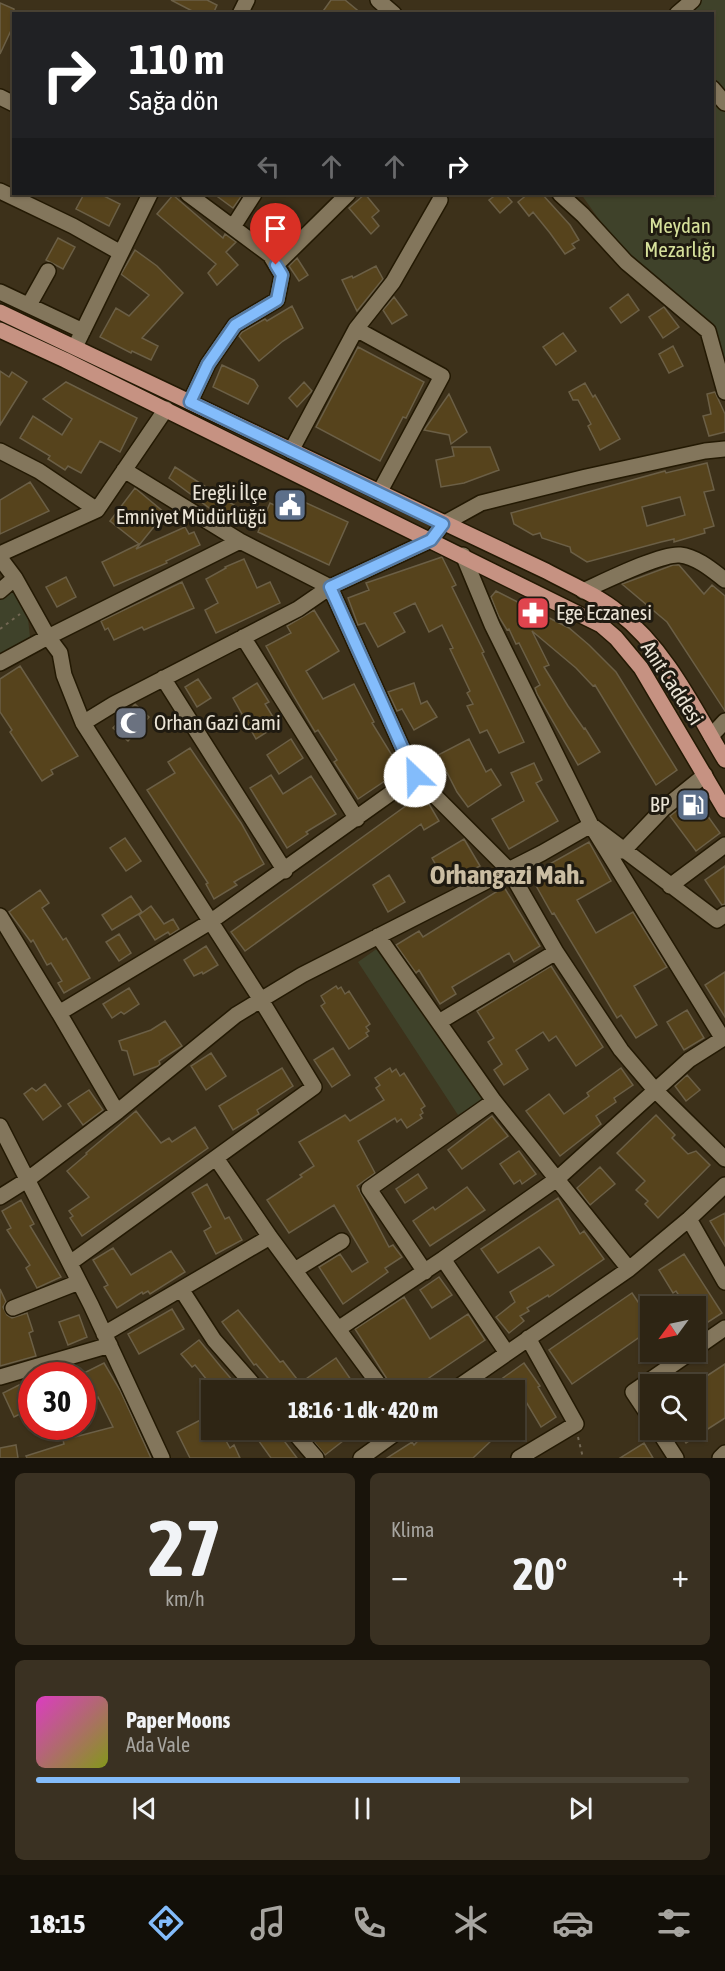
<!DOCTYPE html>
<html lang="tr">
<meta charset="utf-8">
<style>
body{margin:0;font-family:"Asap Condensed",sans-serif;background:#3a3122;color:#f1f3f6;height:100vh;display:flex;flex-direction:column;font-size:22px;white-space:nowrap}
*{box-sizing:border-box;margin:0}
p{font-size:20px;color:#a7a5a0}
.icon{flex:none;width:33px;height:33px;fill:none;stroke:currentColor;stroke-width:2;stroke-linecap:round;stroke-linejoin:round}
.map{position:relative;height:1458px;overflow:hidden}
.panel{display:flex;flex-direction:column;gap:15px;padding:15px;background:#19140b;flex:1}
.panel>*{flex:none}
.banner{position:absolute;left:12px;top:12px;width:702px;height:183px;border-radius:0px;box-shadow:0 2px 4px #0004,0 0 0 2px #494234;background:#202124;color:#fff;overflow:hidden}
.needle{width:39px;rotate:237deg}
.tools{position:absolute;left:640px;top:1296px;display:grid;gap:12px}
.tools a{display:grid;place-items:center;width:66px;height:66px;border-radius:0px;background:#2e2514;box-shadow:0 2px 4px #0004,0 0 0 2px #494234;font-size:30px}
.speed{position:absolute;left:18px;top:1362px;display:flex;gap:12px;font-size:30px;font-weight:700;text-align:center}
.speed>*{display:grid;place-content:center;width:78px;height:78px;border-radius:50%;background:#2e2514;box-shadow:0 2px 4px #0004,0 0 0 2px #494234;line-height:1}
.speed .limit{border:9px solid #d22;background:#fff;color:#111}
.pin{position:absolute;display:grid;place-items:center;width:51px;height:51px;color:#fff;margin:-62px -26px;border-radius:50% 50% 50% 0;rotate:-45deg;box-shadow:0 0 6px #0007}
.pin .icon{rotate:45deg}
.me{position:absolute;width:66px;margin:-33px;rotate:336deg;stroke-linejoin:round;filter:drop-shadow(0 0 4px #0008)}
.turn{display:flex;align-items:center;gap:21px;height:126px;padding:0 18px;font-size:27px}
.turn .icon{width:78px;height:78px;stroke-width:2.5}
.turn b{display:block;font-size:42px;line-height:51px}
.lanes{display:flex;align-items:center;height:57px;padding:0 18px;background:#0003;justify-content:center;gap:30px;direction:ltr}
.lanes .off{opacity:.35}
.big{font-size:45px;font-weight:700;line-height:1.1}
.panel .tile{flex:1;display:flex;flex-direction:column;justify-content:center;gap:9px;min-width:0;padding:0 21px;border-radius:9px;background:#3a3122}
.panel .dial{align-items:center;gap:0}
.dial b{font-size:78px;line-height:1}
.song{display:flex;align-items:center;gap:18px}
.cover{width:72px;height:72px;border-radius:9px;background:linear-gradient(135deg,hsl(310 70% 55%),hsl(70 70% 35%))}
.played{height:6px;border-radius:3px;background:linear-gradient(90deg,#83bcfb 65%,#494234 65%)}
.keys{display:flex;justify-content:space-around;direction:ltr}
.heat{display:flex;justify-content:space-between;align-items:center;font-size:33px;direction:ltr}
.panel .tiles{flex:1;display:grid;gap:15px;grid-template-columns:1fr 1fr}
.tile:last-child{grid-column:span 2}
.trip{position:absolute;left:201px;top:1380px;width:324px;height:60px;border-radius:0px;background:#2e2514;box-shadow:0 2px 4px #0004,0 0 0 2px #494234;font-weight:700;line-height:60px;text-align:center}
.tab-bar{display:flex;height:96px;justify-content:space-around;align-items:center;background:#120f08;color:#a7a5a0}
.tab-bar .icon{width:42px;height:42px}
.tab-bar .selected{color:#83bcfb}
.tab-bar b{font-size:27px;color:#f1f3f6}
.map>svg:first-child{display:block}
.green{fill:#3f422a}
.building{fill:#56431c;stroke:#6b5f46;stroke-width:1.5;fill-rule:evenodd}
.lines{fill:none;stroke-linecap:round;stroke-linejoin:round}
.minor-casing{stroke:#231903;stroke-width:18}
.major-casing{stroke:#231903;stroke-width:18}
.path{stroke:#736854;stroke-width:2;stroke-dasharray:3 4.5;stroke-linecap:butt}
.minor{stroke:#83765c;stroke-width:15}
.major{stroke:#c69282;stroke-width:15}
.route-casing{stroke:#557aa3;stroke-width:15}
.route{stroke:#83bcfb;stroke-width:10}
.labels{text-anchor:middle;stroke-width:6;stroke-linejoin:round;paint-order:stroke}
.park-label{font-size:21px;fill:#d7e19b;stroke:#1f1a10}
.poi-label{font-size:21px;fill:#ebe4d6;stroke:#1f1a10;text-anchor:end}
.street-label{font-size:21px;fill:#ebe4d6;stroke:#1f1a10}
.district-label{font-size:27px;font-weight:bold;fill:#cbbda2;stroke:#1f1a10}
</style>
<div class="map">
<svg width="725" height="1458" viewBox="0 0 725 1458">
<rect width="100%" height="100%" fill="#3d311a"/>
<path class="green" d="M684 0H725V365L715 326 615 242 581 194H712V14L668 13Z
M12 590 27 609 30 637 0 656V600Z
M378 948 486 1098 458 1115 358 962Z"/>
<path class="building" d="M171 0H207L217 5 213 14H198Z
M331 0H345L362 14H321Z
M0 3 14 9V24L0 54Z
M84 194H100L120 204 109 226 76 209Z
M214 194H243L233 208Z
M365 194 379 211 372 217 379 226 371 234 349 208Z
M497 194H505L512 202 500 213 489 200Z
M528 194H542L570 225 579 240 572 244 575 248 565 254 550 233 533 212 529 216 518 202Z
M173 195 223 238 225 234 236 242 226 252 238 265 217 285 208 273 216 264 157 214Z
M58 238 75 247 63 269 46 260Z
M135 250 157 266 183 293 142 338 158 346 151 360 132 351 131 353 100 337 116 308 129 316 149 295 121 274Z
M297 258 308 275 299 281 289 266Z
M376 266 383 279 357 311 342 280 352 276 353 278Z
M628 294 639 310 621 323 610 308Z
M394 297 407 315 392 324 383 310Z
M292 306 303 328 283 341 259 361 239 336 242 332 265 319 267 321Z
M664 307 679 327 663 338 649 317Z
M563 333 576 351 556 365 543 347Z
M673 346 683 366 669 373 659 354Z
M358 347 424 382 406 418 403 417 380 461 316 427Z
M222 365 254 380 258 386 248 404 213 387Z
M0 371 9 377 12 372 27 382 0 425Z
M66 382 137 418 120 452 100 441 81 473 68 466 65 470 48 459 50 456 20 438 33 416 62 435 72 419 43 399Z
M304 382 312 391 297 407 289 398Z
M585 383 593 397 595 395 620 439 600 450 588 426 591 424 578 400H573L569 392Z
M715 392 725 414V432L709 436 703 416 711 414 707 394Z
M449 394 467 432 451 444 449 435 424 430Z
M452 447H490L499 470 464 483 441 487 436 460 454 456Z
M707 463 714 490 704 492 714 526 704 529 705 533 674 542V539L661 542 587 562 571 552 570 547 542 538 540 533 533 535 514 524 511 513 665 471 666 473ZM680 497 685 515 647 526 642 507Z
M175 467 237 507 228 522 169 478Z
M30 482 49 511 0 534V500Z
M135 488 165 513 136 549 185 527 189 534 194 532 200 545 166 561 167 563 114 586 102 562 139 544 110 521Z
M280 491 348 522 329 565 258 532 270 503 274 505Z
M442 557 456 585 452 587 484 652 482 653 524 742 499 753 487 730 480 733 467 706 473 704 467 693 470 691 450 649 453 648 442 625 429 632 415 603 394 613 405 632 378 647 365 623 358 625 348 598 369 590 366 583Z
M244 559 257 588 270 582 280 603 216 633 205 610 218 603 206 579 226 568 225 567Z
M673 565H679L704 594 712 585 725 596V711L667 622 622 584Z
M66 577 76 597 57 607 46 587Z
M182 582 194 608 144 630 142 627 114 640 108 628 105 630 101 621Z
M496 591 569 628 589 645 616 672 677 770 656 785 595 685 593 686 576 668 532 631 549 665 544 667 568 706 584 729 585 728 600 752 578 765 537 694 535 688 540 685 519 643 516 644 509 629 507 630 499 617 491 597Z
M314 610 339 651 306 671 323 699 354 684 374 722 372 723 401 770 358 799 334 762 337 760 318 730 315 732 293 695 266 646 291 633 287 626Z
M20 666 78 756 51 770 53 774 42 781 10 732 12 730 0 712V679Z
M198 679 211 698 197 707 185 687Z
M257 683 269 702 265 704 278 725 256 739 233 698Z
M414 683 421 704 427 701 437 717 414 730 402 709 397 711 388 692Z
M135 704 149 717 128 741 113 728Z
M291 739 303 758 279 774 267 755Z
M469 739 486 772 491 769 501 785 468 807 457 792 438 755Z
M190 748 241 823 264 864 234 882 237 885 214 899 206 884 208 883 147 790 175 773 168 762Z
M534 763 542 780 536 783 558 821 509 849 492 819 524 801 511 773Z
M271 775 283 794 311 776 336 814 306 832 308 834 287 848 250 788Z
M421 795 429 804 439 821 424 830 421 824 245 951 231 932Z
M694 797 720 833 696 851 670 816Z
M125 838 141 861 126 871 110 848Z
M464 839 480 866 446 883 432 858Z
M589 842 611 881 577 900 596 933 633 912 667 967 634 986 657 1025 636 1038 621 1015 617 1018 554 913 552 914 530 875Z
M725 866V904L722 905 705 880Z
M389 875 405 902 388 912 373 885Z
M504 887 540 946 514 962 509 953 452 987 456 994 440 1004 419 970 416 973 396 945 419 931 423 937Z
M40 890 49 903 42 908 63 940 66 938 90 978 64 993 58 983 62 981 51 963 47 965 33 940 31 942 9 912Z
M131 896 142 912 112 930 102 915Z
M151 906 164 924 173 919 179 929 170 935 168 932 155 940 139 915Z
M119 934 131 953 119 961 106 942Z
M206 946 218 965 203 974 202 972 194 976 184 960Z
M551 966 603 1047 576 1066 556 1036 549 1041 543 1032 516 1050 528 1069 504 1085 494 1070 502 1064 488 1042 494 1038 477 1011Z
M725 972V1017L705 985Z
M336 986 338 989 341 987 345 994 349 991 370 1024 366 1027 369 1031 366 1033 368 1036 349 1049 321 1006 325 1003 321 996Z
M129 988 139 1004 124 1014 121 1012 112 1018 103 1004Z
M687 1010 704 1038 684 1050 667 1022Z
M165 1021 182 1046 159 1061 160 1064 158 1066 134 1075 127 1051 122 1050 119 1041 151 1030Z
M333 1048 350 1075 332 1087 314 1060Z
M211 1053 226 1076 206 1090 191 1066Z
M282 1068 293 1086 257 1110 259 1114 233 1130 219 1106Z
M390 1068 392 1072 396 1069 400 1076 404 1073 425 1106 421 1109 423 1113 420 1115 422 1118 407 1128 401 1119 397 1122 395 1118 358 1141 375 1173 357 1186 389 1247 393 1245 402 1257 385 1268 388 1272 343 1304 319 1267 340 1254 352 1272 368 1262 334 1205 289 1233 267 1200 302 1177 300 1175 314 1166 299 1142 345 1115 350 1121 384 1100 376 1088 380 1085 375 1078Z
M621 1068 633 1085 614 1098 616 1102 596 1116 601 1124 560 1156 526 1111 549 1094 564 1114 589 1096 587 1093Z
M687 1075 700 1090 686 1101 675 1086Z
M45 1084 61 1106 43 1120 24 1094 32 1088 36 1091Z
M89 1090 103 1110 83 1125 68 1104Z
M136 1111 161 1143 169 1138 172 1142 195 1127 208 1148 82 1236 70 1218 73 1216 69 1211 89 1197 67 1171 87 1154 86 1153Z
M656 1115 675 1135 672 1138 688 1154 696 1151 710 1165 658 1218 645 1204 648 1201 636 1190 645 1181 617 1153Z
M492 1116 508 1136 462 1169 448 1150Z
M519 1151 536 1174 522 1184 520 1180 514 1184 500 1164Z
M600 1167 615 1184 590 1205 577 1188Z
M418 1174 427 1188 405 1203 396 1189Z
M207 1184 225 1219 229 1217 242 1240 216 1254 204 1231 211 1227 192 1193Z
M467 1187 485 1210 430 1246 413 1221 433 1207 435 1210Z
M558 1198 580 1234 584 1231 604 1259 549 1297 548 1295 527 1308 529 1311 520 1316 524 1321 509 1333 496 1317 515 1302 510 1292 554 1265 539 1247 498 1273 481 1249Z
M21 1200 34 1224 30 1226 61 1277 37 1288 26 1268 30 1265 7 1230 11 1228 2 1211Z
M725 1213V1246L710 1221Z
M113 1248 131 1275 171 1251 185 1272 150 1294 148 1291 143 1294 142 1292 117 1308 104 1287 108 1285 93 1260Z
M684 1254 722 1313 702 1326 696 1316V1306H686L676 1291 673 1293 659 1270Z
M439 1277 452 1295 432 1308 420 1290Z
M0 1289 6 1302 3 1307 7 1315 12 1318 27 1313 33 1331 29 1333 36 1356 0 1366Z
M632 1293 651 1321V1329L572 1384 549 1350Z
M404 1297 430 1339 468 1314 485 1340 411 1390H394L355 1329Z
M172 1309 184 1329 139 1354 128 1334Z
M238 1310 280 1362 283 1361 300 1383 336 1358 358 1390H278L256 1364 254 1365 222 1322Z
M79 1315 87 1337 68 1345 59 1322Z
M199 1340 221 1367 241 1390H215L195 1365 192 1367 181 1354Z
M104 1363 120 1390 151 1458H27L26 1456 64 1444 63 1440 113 1427 98 1397 82 1404V1374Z
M524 1363 540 1386 538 1387 556 1417 541 1427 519 1390H486Z
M725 1364V1418L686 1443 678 1430H696V1383Z
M19 1385H23L32 1403V1408L14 1417 3 1393Z
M212 1414V1430H220L230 1448 234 1445 240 1458H190L177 1432Z
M251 1430H276L297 1458H271Z
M304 1430H357L325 1455Z
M428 1430H483L491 1441 473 1458H387L412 1442 414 1445Z
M644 1443 653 1458H620Z
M16 1445 18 1458H0V1448Z"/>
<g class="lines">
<defs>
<path id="minor" d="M378 0 394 14
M240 14 247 0
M677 14 693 0
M712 88 725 103
M0 97 14 104
M0 191 73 226 121 253
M188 194 270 255 282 275 277 300 235 325 208 364 190 402
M560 194 583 215 626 262 708 331 725 392
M233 227 254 194
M276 265 348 194
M0 292 83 331
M29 305 48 271
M356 329 393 282 440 200
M75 347 150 194
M0 451 39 471 97 510
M291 451 356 329 442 376 379 493
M124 470 240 541 330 587 415 776 509 870 556 952
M0 554 97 510 166 409
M463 555 492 625 591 825 717 920 725 914
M0 558 15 578 48 637 60 653 64 675 83 723 261 1000 314 1087 70 1263
M0 591 15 578
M583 591C603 582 661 553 680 555 697 557 712 570 725 580
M243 637 357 819
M0 663 48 637 240 541
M163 678 285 871
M83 723 114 704 298 609 330 587 431 540 443 524 481 503 586 477 705 451 725 449
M711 736 725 721
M623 851 663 809 705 775
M670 886 725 845
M0 916 59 1013
M378 936 494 1101 629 1269
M439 1022 556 952 621 1050 655 1090 725 1159
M117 1112 59 1013 210 922 415 776
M0 1126 91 1305 162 1458
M216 1158 270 1237 383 1390
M0 1197 27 1180 117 1112 236 1015 302 975 542 853 591 825 723 1039
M689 1219 725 1282
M443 1259 507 1353
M295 1270 342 1241
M425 1272 369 1189 494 1101
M181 1289 214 1340 258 1390
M13 1308 79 1282
M338 1329 443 1259 557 1179 689 1060 725 1037
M104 1334 270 1237
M696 1348 725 1328
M0 1377 110 1345
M454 1390 629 1269 689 1219 725 1185
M651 1419 633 1392 691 1352
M292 1430 316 1458
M658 1430 676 1458
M361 1458 400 1430
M519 1458 576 1424 528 1338
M720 1458 725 1453"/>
<path id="major" d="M0 312 546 571C570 584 597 595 618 612 666 649 694 708 725 760
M0 330 65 360 601 625 616 638 641 668 725 810"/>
</defs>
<use href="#minor" class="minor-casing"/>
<use href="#major" class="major-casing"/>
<path class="path" d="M0 629 20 614
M578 1437 583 1458"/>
<use href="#minor" class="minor"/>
<use href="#major" class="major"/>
</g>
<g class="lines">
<defs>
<path id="route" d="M276 265 282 275 277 300 235 325 208 364 190 402 443 524 431 540 330 587 415 776"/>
</defs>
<use href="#route" class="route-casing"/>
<use href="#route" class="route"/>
</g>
<defs>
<symbol id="civic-square" viewBox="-11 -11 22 22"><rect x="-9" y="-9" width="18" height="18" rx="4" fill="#5c6f8a" stroke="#1f1a10"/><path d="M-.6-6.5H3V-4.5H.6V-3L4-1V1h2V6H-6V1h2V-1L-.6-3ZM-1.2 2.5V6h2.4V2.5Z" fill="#fff"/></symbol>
<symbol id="pharmacy-square" viewBox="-11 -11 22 22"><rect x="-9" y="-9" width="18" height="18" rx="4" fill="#e0444e" stroke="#1f1a10"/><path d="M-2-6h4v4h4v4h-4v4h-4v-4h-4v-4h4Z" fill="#fff"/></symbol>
<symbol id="mosque-square" viewBox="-11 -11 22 22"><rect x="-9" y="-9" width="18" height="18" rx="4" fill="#6b7280" stroke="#1f1a10"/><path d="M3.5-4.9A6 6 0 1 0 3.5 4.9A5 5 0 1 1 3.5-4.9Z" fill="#fff"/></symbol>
<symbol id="fuel-square" viewBox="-11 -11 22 22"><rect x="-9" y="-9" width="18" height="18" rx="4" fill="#5c6f8a" stroke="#1f1a10"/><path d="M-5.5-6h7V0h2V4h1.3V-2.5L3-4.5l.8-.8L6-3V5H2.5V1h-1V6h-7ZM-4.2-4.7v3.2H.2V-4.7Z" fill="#fff"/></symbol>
</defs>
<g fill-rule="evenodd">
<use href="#civic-square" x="271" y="486" width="38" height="38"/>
<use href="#pharmacy-square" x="514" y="594" width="38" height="38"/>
<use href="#mosque-square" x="112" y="704" width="38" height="38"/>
<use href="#fuel-square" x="674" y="786" width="38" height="38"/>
</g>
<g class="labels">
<g class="park-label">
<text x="680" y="233">Meydan<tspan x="680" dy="24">Mezarlığı</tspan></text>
</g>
<g class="poi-label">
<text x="267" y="500">Ereğli İlçe<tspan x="267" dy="24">Emniyet Müdürlüğü</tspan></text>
<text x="556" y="620" text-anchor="start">Ege Eczanesi</text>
<text x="154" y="730" text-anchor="start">Orhan Gazi Cami</text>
<text x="670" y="812">BP</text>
</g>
<g class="street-label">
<text transform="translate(672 683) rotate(57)" y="7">Anıt Caddesi</text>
</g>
<g class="district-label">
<text x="507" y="884">Orhangazi Mah.</text>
</g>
</g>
</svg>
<div class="tools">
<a><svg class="needle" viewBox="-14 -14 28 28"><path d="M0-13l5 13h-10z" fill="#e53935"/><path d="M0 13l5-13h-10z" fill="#a7a5a0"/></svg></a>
<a><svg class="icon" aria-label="search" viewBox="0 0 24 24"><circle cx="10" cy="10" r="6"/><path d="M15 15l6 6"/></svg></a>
</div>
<div class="speed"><div class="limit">30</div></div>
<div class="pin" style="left:276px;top:265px;background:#d93025"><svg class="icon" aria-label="arrive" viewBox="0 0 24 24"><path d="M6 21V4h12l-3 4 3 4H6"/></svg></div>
<svg class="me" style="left:415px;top:776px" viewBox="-20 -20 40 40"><circle r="19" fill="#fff"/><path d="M0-13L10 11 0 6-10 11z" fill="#83bcfb"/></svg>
<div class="trip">18:16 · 1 dk · 420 m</div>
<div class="banner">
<div class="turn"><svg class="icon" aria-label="right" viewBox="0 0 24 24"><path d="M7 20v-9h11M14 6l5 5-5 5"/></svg><div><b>110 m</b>Sağa dön</div></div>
<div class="lanes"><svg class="icon off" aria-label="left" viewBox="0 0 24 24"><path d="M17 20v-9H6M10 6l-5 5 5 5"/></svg><svg class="icon off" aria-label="ahead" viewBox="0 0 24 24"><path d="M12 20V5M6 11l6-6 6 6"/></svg><svg class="icon off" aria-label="ahead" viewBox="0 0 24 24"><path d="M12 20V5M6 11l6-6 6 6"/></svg><svg class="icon" aria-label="right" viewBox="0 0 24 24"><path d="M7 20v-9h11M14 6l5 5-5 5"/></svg></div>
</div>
</div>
<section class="panel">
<div class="tiles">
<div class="tile dial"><b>27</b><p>km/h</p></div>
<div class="tile"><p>Klima</p>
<div class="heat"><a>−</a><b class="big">20°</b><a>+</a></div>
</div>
<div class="tile">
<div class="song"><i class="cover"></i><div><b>Paper Moons</b><p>Ada Vale</p></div></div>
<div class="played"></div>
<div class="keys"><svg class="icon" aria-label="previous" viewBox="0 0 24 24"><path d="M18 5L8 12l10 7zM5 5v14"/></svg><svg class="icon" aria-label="pause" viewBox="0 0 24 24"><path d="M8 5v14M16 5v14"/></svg><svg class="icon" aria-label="next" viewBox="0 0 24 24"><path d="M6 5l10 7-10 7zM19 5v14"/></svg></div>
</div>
</div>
</section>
<nav class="tab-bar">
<b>18:15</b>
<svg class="icon selected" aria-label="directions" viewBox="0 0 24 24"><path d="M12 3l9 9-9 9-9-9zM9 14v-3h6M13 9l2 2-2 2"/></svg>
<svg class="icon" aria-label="music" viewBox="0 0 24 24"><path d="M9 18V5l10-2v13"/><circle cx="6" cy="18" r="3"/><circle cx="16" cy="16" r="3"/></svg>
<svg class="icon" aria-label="phone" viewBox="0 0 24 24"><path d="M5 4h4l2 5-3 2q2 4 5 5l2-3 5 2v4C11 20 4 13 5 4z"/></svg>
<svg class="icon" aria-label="climate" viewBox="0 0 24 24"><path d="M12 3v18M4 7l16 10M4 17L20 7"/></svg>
<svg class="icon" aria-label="car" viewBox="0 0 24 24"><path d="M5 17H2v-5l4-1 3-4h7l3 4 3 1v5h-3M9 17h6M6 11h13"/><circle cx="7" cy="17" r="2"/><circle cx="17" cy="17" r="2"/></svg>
<svg class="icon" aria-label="filters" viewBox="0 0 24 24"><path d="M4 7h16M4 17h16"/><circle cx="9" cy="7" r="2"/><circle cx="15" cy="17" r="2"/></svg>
</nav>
